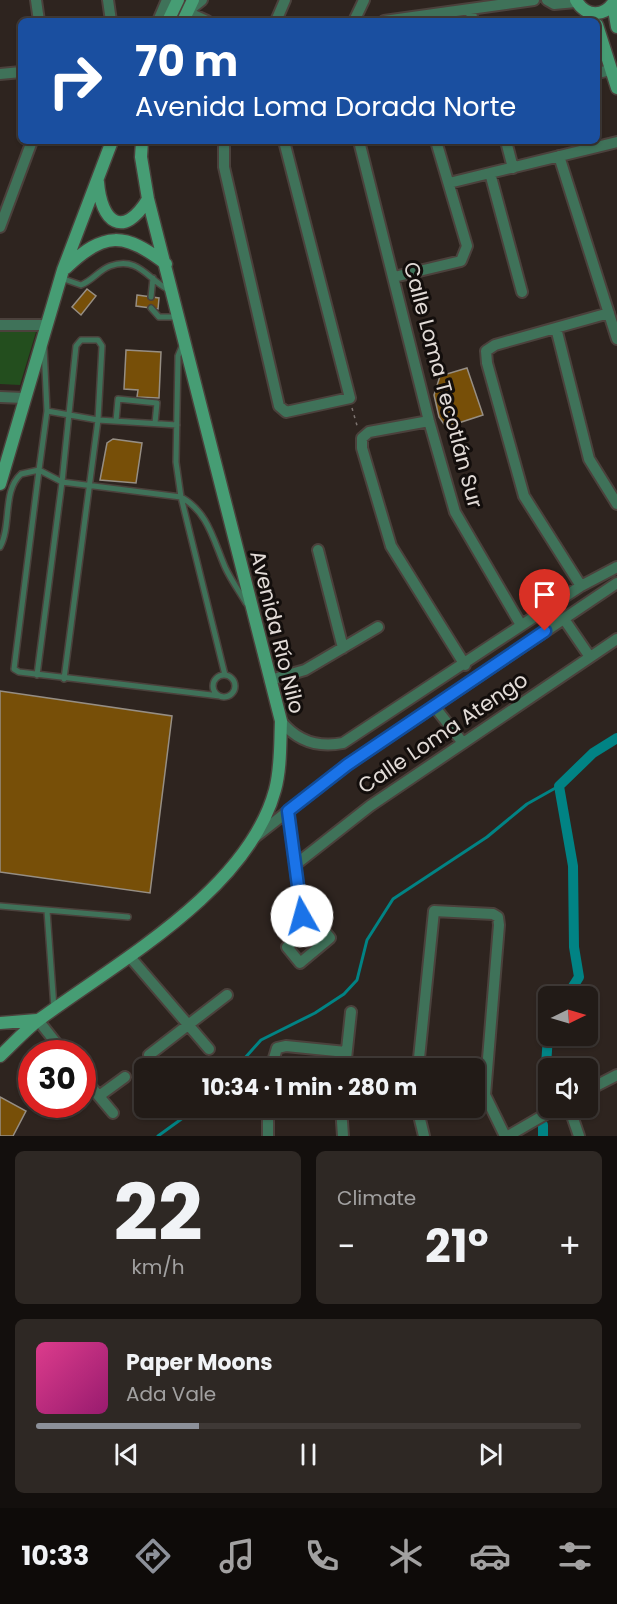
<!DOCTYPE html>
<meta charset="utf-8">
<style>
body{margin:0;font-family:Poppins,sans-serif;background:#2e2824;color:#f1f3f6;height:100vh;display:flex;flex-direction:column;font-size:22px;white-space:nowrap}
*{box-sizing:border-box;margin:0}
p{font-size:20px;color:#a2a1a1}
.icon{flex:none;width:33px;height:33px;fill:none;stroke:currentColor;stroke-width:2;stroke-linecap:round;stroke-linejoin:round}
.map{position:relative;height:1136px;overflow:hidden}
.sheet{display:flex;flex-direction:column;gap:15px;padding:15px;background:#130f0d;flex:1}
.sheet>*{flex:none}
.banner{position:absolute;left:18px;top:18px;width:582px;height:126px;border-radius:9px;box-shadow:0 2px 4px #0004,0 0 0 2px #3f3936;background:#1a4fa0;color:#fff;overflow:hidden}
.needle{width:39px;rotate:85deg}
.buttons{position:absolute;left:538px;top:986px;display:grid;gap:12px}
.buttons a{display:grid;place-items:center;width:60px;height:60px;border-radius:9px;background:#221b17;box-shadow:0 2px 4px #0004,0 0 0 2px #3f3936;font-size:30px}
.speed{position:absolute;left:18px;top:1040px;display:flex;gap:12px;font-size:30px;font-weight:700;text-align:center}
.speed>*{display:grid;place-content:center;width:78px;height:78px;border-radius:50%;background:#221b17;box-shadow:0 2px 4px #0004,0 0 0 2px #3f3936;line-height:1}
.speed .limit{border:9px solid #d22;background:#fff;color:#111}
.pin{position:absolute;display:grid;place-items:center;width:51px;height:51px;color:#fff;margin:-62px -26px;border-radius:50% 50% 50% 0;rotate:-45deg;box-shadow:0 0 6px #0007}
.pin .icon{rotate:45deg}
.me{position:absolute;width:66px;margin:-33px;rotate:353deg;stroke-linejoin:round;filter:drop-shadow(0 0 4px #0008)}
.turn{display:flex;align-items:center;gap:21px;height:126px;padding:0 18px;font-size:27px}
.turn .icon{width:78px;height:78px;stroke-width:2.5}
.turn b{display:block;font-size:42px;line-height:51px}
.big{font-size:45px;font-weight:700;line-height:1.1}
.sheet .widget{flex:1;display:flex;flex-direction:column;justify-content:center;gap:9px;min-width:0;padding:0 21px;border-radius:9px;background:#2e2824}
.sheet .dial{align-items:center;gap:0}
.dial b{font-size:78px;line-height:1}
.song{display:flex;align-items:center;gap:18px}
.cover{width:72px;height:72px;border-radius:9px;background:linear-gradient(135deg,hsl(330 70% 55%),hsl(320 70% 35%))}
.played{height:6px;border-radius:3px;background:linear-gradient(90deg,#8c9099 30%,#3f3936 30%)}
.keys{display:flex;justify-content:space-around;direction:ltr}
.heat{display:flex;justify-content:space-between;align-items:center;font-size:33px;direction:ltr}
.sheet .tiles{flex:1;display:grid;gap:15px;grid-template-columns:1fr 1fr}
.widget:last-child{grid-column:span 2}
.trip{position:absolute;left:134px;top:1058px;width:351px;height:60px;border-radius:9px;background:#221b17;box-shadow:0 2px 4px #0004,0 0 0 2px #3f3936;font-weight:700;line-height:60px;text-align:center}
.menu{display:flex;height:96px;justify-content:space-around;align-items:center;background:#0e0b09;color:#a2a1a1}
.menu .icon{width:42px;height:42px}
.menu .active{color:#8c9099}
.menu b{font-size:27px;color:#f1f3f6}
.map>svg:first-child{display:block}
.green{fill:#234e1e}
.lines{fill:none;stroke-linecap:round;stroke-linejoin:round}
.stream{stroke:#018384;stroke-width:3}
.canal{stroke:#018384;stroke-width:10}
.building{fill:#774f08;stroke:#968e84;stroke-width:1.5}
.lane-casing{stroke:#4b413c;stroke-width:8}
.street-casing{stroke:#4b413c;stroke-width:14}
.secondary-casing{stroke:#4b413c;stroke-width:15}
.path{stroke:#7e7571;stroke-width:1.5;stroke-dasharray:3 4.5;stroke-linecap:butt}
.lane{stroke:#3f7259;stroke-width:5}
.street{stroke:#3f7259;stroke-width:10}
.secondary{stroke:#469d74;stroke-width:12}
.route-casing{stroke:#114b97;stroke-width:15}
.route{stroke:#1a73e8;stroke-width:10}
.labels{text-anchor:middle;stroke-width:6;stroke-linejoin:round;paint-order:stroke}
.street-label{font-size:21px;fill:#e2dbd7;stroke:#130e0c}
</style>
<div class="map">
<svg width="617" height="1136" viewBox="0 0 617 1136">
<rect width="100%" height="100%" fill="#2e241f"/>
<path class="green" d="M0 331 36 332 20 385 0 384Z"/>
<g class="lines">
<path class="stream" d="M236 1068 261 1040 315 1013 344 994 357 980 367 940 393 899 487 837 527 804 559 786
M158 1136 198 1107"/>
<path class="canal" d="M567 996 579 977 574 947 573 866 559 786 593 753 617 738
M544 1094 549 1022
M543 1136V1125"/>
</g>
<path class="building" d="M87 289 96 296 81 315 72 307Z
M137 295 159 298 158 309 136 306Z
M126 350 161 352 159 398 137 397 138 390 124 389Z
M467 368 483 415 446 427 439 417 434 395 440 376Z
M113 439 142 443 136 483 100 480 107 443Z
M0 691 172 716 150 893 0 872Z
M0 1097 26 1111 13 1136H0Z"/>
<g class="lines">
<defs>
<path id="lane" d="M61 278 81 285C92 281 99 270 110 266 139 256 147 279 169 290
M151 297 153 278
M151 308 159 317H178
M183 344 178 356 176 462 181 497C208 512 213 539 225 567 231 580 239 591 246 603
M47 411 98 420 177 425
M116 421 118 399 157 403 155 423
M0 547C12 525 2 491 21 474L39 470 47 411 44 347
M37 675 62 482 76 346 81 340H98L102 346 98 420 64 679
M213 686a11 11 0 1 1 22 0a11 11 0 1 1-22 0Z
M220 696 19 672 14 669 39 470 62 482 181 497 225 675
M0 906 128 917
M47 911 54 1008"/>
<path id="street" d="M36 0 39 21
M108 0 111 21
M202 0 187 12 207 21
M547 0 554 4 576 2
M470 9 473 21
M158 21 167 0
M276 21 285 0
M354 21 364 0
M384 21 534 0
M597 73 611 70
M0 74 21 72
M224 141V167L279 406 286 412 350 398 284 141
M359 141 429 421 455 512 521 625
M506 141 513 168
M559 156 617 339
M490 173 522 292
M449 183 617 142
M0 227 32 141
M394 277 461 261 467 246 436 141
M0 325H46
M556 328 589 459 617 504
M0 397 24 398
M429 421 369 432 362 438V448L391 546 465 665
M318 550 343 648
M581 586 524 496 487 363 486 351 495 345 609 313
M564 619 590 657
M270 680 305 670 378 627
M434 706 463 743
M281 721C297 741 318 748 343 743L581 586 617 567
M288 811 302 916 310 928
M255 837 347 765 617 583
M295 865 370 806 617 639
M317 922 330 938 300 963 287 947Z
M130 957 209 1049
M38 1020 64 1053
M149 1055 227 995
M271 1068 277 1048 286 1046 346 1052
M345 1068 351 1012
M418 1068 434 911 493 914 498 917 499 925 485 1095 505 1136
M82 1076 113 1113
M588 1090 617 1075
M99 1096 125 1077
M268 1107V1136
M341 1107 343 1136
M417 1107 424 1136
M569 1107 579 1136
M52 1108 56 1104
M508 1136 558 1107"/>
<path id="secondary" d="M576 0C585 17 605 18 615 0
M613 4 617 27
M168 21 178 0
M183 21 193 0
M597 25 617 88
M98 182C101 222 123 240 148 199
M66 268C104 231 125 232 166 264
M0 484 63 270 112 141
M0 1023 37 1020
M0 1056C13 1044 26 1029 40 1019 119 961 248 890 275 790 281 768 280 744 281 721L148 199 141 157 142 141"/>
</defs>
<use href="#lane" class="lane-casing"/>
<use href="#street" class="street-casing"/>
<use href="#secondary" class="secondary-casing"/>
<path class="path" d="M352 408 358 429"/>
<use href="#lane" class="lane"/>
<use href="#street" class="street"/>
<use href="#secondary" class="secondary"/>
</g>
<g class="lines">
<defs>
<path id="route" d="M302 916 288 811 347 765 545 631"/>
</defs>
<use href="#route" class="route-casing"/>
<use href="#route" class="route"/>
</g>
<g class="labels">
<g class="street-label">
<text transform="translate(443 385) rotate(75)" y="7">Calle Loma Tecotlán Sur</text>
<text transform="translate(277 632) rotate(76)" y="7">Avenida Río Nilo</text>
<text transform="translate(443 733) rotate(-34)" y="7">Calle Loma Atengo</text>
</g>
</g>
</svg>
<div class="buttons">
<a><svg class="needle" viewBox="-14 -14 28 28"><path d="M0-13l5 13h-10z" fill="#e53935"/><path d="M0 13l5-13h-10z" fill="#a2a1a1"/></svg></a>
<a><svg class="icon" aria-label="sound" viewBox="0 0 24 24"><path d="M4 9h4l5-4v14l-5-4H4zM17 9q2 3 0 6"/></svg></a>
</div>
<div class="speed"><div class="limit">30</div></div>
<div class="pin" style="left:545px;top:631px;background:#d93025"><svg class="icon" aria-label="arrive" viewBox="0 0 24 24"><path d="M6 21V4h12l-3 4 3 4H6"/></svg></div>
<svg class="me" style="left:302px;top:916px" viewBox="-20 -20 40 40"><circle r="19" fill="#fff"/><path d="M0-13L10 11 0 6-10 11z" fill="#1a73e8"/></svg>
<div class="trip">10:34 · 1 min · 280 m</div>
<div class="banner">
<div class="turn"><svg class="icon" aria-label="right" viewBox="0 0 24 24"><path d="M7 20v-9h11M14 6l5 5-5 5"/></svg><div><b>70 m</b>Avenida Loma Dorada Norte</div></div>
</div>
</div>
<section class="sheet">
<div class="tiles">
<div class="widget dial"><b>22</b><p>km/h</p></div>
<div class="widget"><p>Climate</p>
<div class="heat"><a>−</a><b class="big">21°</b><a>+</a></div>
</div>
<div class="widget">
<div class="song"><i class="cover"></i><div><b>Paper Moons</b><p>Ada Vale</p></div></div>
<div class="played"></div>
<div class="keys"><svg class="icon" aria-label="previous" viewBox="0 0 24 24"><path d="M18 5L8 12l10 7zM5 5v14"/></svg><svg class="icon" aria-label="pause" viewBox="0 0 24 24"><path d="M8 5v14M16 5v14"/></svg><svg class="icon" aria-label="next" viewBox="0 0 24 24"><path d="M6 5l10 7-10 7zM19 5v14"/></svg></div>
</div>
</div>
</section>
<nav class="menu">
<b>10:33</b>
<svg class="icon active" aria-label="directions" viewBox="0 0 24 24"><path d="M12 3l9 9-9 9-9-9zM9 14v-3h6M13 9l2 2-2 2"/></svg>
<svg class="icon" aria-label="music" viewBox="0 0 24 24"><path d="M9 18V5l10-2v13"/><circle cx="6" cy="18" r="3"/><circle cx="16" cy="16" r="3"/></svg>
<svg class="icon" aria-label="phone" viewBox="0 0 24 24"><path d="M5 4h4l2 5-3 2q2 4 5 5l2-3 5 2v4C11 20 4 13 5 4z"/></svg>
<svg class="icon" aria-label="climate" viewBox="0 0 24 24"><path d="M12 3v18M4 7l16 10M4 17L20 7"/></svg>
<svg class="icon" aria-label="car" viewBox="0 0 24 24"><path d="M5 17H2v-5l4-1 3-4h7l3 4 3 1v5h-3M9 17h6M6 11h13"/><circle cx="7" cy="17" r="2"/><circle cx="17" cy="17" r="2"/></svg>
<svg class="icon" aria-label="filters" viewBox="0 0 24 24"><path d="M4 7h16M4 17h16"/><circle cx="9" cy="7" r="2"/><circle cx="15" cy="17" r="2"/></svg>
</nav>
